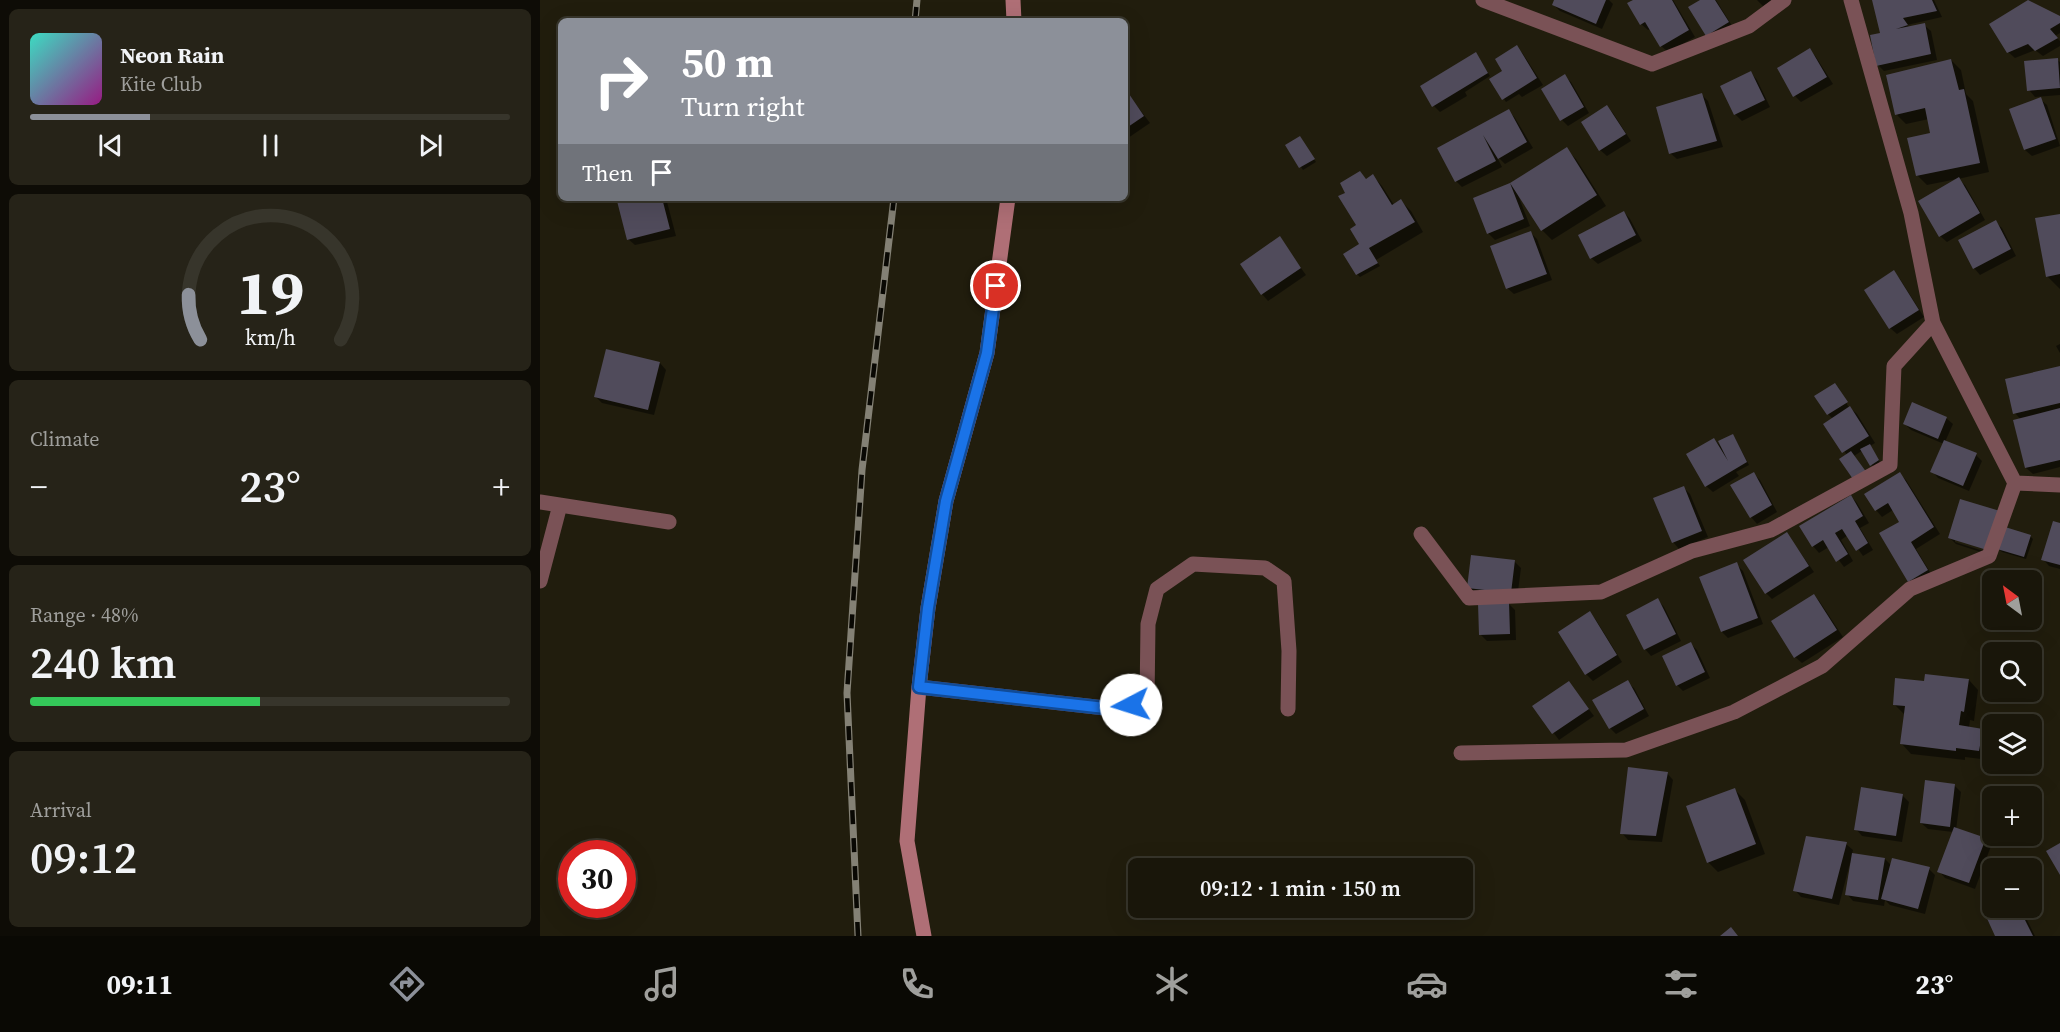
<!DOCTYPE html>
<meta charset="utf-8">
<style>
body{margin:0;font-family:"Source Serif 4",serif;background:#262318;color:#f1f3f6;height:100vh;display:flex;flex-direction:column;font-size:22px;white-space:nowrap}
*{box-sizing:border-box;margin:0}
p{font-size:20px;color:#9f9f9c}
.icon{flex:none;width:33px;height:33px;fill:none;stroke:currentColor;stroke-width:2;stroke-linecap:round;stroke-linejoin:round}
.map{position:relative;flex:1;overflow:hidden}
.sheet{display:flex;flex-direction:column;gap:9px;padding:9px;background:#0e0c06;width:540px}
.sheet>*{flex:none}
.top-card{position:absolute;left:18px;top:18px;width:570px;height:183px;border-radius:9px;box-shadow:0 6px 24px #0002,0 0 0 2px #37352b;background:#8c9099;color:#fff;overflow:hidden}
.needle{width:39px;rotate:328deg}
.tools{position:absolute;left:1442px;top:570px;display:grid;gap:12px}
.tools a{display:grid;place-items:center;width:60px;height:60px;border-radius:9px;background:#19160a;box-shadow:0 6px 24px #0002,0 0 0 2px #37352b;font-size:30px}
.speed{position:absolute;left:18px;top:840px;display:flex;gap:12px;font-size:30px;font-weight:700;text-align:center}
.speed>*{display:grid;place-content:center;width:78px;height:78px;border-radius:50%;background:#19160a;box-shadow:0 6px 24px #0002,0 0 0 2px #37352b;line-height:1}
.speed .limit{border:9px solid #d22;background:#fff;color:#111}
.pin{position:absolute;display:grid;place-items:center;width:51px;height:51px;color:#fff;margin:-26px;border:3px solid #fff;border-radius:50%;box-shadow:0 2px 6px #0007}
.me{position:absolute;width:66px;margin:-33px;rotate:265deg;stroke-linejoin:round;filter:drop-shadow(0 0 4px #0008)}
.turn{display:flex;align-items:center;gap:21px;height:126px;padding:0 24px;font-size:27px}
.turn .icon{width:78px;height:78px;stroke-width:2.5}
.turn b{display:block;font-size:42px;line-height:51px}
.then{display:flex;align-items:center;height:57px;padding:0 24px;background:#0003;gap:12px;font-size:22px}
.big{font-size:45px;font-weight:600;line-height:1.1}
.sheet .tile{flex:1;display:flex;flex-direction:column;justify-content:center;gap:9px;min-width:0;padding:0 21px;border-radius:9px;background:#262318}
.sheet .dial{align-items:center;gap:0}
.dial svg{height:156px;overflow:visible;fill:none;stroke:#37352b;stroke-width:7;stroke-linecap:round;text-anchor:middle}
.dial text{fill:#f1f3f6;stroke:none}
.song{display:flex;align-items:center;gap:18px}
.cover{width:72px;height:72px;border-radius:9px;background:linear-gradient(135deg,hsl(170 70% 55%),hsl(310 70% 35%))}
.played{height:6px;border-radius:3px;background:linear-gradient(90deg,#8c9099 25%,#37352b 25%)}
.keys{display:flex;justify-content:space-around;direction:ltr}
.heat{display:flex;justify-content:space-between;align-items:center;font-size:33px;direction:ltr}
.charge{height:9px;border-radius:4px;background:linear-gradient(90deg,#34c759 48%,#37352b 0)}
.trip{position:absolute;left:588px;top:858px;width:345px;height:60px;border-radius:9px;background:#19160a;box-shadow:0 6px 24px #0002,0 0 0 2px #37352b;font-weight:600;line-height:60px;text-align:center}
.dock{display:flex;height:96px;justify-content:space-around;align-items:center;background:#0a0904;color:#9f9f9c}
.dock .icon{width:42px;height:42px}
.dock .selected{color:#8c9099}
.dock b{font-size:27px;color:#f1f3f6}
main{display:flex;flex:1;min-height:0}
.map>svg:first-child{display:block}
.shadow{fill:#0007;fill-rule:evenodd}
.building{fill:#504b5b}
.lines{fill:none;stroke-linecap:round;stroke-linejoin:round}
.street{stroke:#7a5256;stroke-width:15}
.secondary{stroke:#af6f76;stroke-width:15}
.rail-casing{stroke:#848175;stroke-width:7}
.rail{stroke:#090803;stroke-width:4.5;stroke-dasharray:14;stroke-linecap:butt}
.route-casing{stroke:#114b97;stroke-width:15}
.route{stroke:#1a73e8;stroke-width:10}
</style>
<main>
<section class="sheet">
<div class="tile">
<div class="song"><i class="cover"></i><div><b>Neon Rain</b><p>Kite Club</p></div></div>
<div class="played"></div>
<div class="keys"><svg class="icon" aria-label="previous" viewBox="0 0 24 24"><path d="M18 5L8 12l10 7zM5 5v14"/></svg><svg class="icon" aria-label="pause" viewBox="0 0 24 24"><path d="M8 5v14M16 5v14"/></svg><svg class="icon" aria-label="next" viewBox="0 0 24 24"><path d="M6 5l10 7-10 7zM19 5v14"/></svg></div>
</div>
<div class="tile dial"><svg viewBox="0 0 100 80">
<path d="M14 69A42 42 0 1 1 86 69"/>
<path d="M14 69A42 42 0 0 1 8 46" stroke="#8c9099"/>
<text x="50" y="56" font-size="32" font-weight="700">19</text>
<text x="50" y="72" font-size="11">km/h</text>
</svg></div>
<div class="tile"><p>Climate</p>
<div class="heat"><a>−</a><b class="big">23°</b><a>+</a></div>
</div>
<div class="tile"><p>Range · 48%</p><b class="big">240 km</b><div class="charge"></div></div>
<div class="tile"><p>Arrival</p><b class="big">09:12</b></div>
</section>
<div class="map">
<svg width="1520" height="936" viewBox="0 0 1520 936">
<rect width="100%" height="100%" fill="#211d0d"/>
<path class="shadow" d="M1016 0H1069L1073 4 1062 29 1020 11 1014 5Z
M1096 0H1133L1155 37 1128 52 1121 46 1111 29 1108 30 1101 24Z
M1163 0H1176L1194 29 1174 41Z
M1217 0H1233L1223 6Z
M1333 0H1394L1402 17 1367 25 1370 28 1384 25 1391 31 1397 60 1344 71 1338 65 1341 34Z
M1490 1 1520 18V33L1515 36 1520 41V46L1503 56 1495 50 1475 58 1468 52 1451 25Z
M977 47 983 54 1003 85 982 97 979 94 966 102 964 99 962 73Z
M1270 50 1276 57 1293 84 1261 102 1255 96Z
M938 57 950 76 925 92 927 96 900 112 894 106 882 86Z
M1411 60 1421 70 1426 94 1433 101 1449 172 1418 179 1425 185 1445 220 1407 242 1400 236 1417 179 1387 185 1377 175 1392 134 1389 119 1366 124 1357 115Z
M1517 60 1520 62V95L1495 97 1489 90Z
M1211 73 1217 80 1230 107 1202 121 1195 114Z
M1024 76 1031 82 1049 113 1028 126 1022 120Z
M585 90 610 123 588 138 585 135Z
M1162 95 1168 101 1183 147 1137 159 1130 153Z
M1500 99 1507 105 1520 146 1492 156 1485 150Z
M1067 107 1073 113 1091 141 1067 156 1060 150 1043 122Z
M969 111 975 118 993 148 965 164 956 155 962 167 922 187 916 181 899 149Z
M760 138 776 162 763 170 747 146Z
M1026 149 1036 159 1066 206 1012 240 1002 230 978 195 990 226 955 240 948 233 935 198 972 184Z
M820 173 827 180 833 176 842 186 854 205 861 201 871 211 883 232 836 260 840 266 820 277 817 274 821 245 818 226 807 193Z
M97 198H126L136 236 95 245 88 239Z
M1084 212 1090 219 1102 241 1058 264 1051 258Z
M1520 215V289L1507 276Z
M1455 222 1462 228 1476 256 1440 275 1434 268Z
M990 232 997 239 1012 280 974 294 967 288Z
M739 238 766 275 728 301 722 294Z
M1353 272 1360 279 1384 317 1357 334 1350 328Z
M1520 344V353L1516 346Z
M67 350 120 363 126 370 114 415 62 403 55 396Z
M1520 367V467L1493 474 1486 468 1481 420 1475 413Z
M1298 387 1308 406 1317 414 1335 443 1330 446 1341 464 1334 468 1323 450 1314 456 1307 455 1285 424 1293 419 1288 414Z
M1406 418 1413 424 1405 442 1436 455 1442 461 1429 491 1398 478 1392 471 1404 444 1371 430 1365 424Z
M1195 438 1209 465 1196 472 1199 476 1173 492 1166 486 1174 439 1183 449Z
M1214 474 1220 480 1237 512 1217 524 1211 517Z
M1360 474 1366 480 1400 534 1376 549 1393 577 1376 587 1370 581 1361 522 1353 510 1342 517 1336 510Z
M1144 488 1150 494 1168 537 1139 549 1133 542Z
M1311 496 1317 503 1329 523 1320 528 1333 550 1323 556 1308 535 1301 540 1313 561 1304 567 1289 547 1279 553 1273 546Z
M1421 501 1459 512 1465 519 1453 556 1416 544 1409 537ZM1415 538 1454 551 1453 554 1415 542Z
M1520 524V569L1509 566 1503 559Z
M1247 534 1274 572 1232 599 1226 593Z
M1490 536 1493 539 1486 559 1462 552 1459 549Z
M974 561 981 568 977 599 935 594 928 588Z
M1196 564 1203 571 1223 624 1188 638 1182 632Z
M1274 595 1280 602 1303 637 1262 663 1255 657Z
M1118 600 1124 607 1141 641 1111 656 1105 649Z
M968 603 975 610 976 640 947 641 940 634Z
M1050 613 1056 620 1082 662 1053 681 1046 674Z
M1151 644 1157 650 1170 678 1143 691 1137 685Z
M1429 680 1438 690 1434 721 1430 720 1429 728 1442 730 1452 740 1449 760 1425 757V760L1371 754 1362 744 1364 714 1354 704 1385 682Z
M1087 682 1094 688 1109 716 1076 734 1070 728Z
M1029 683 1054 716 1019 740 994 707Z
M1127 773 1133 780 1122 842 1088 840 1082 833Z
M1414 785 1421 792 1416 830 1445 840 1451 846 1435 889 1405 878 1399 871 1413 832 1388 829 1381 823Z
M1195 790 1205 800 1225 854 1178 872 1168 862Z
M1362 795 1369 802 1362 842 1322 836 1316 829Z
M1306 844 1313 850 1312 854 1345 859 1352 866 1389 869 1395 875 1385 914 1350 905 1345 900 1344 906 1313 901 1307 894 1312 863H1310L1299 905 1261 897 1255 890Z
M1452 899V908H1481L1495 936H1457L1442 904Z"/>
<path class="building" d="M1014 0H1066L1056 24 1012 5Z
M1093 0H1132L1149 30 1120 47 1105 22 1100 25 1087 3Z
M1160 0H1175L1189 22 1166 36 1148 7Z
M1332 0H1392L1397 11 1363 18 1368 25 1356 29 1385 23 1391 54 1336 66 1330 35 1340 33Z
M1488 0 1520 16V23L1510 29 1518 38 1495 51 1488 44 1467 53 1449 24Z
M977 45 997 78 962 100 949 79 962 71 955 59Z
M1270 48 1287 77 1253 97 1237 68Z
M936 52 948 73 892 107 880 86Z
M1518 58 1520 88 1487 91 1484 61Z
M1411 59 1419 90 1424 89 1440 163 1376 176 1367 138 1390 133 1385 108 1355 115 1346 75Z
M1211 71 1225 100 1194 115 1180 86Z
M1025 74 1044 107 1020 121 1001 89Z
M585 88 604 116 585 129Z
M1162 93 1177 141 1129 154 1116 107Z
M1501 97 1516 139 1484 150 1469 109Z
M1067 105 1086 134 1059 151 1041 122Z
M969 109 987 142 958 159 943 135 956 161 915 182 897 148Z
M760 136 775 159 759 168 745 145Z
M1027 147 1057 195 1001 231 970 183Z
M820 171 826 179 833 174 852 205 861 199 875 222 829 248 838 263 816 275 803 254 819 244 810 229 816 225 798 196 805 193 800 183Z
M1419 177 1440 213 1399 237 1378 201Z
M970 183 984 219 947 234 933 198Z
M90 198H122L130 229 87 240 77 201Z
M1084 211 1096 235 1050 259 1038 235Z
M1520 214V274L1506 277 1495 218Z
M1456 220 1471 249 1433 269 1418 240Z
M991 231 1007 274 966 289 950 246Z
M740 236 761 268 721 295 700 264Z
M1354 270 1379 310 1349 329 1324 290Z
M66 349 120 362 108 410 54 397Z
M1520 366V403L1473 414 1465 379Z
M1295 383 1308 402 1287 415 1274 396Z
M1372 402 1407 417 1398 439 1363 424Z
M1310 406 1329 436 1302 453 1283 424Z
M1520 408V460L1485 468 1473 420Z
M1193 434 1207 462 1165 487 1146 454 1174 438 1188 461 1178 441Z
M1404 440 1437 453 1423 486 1390 472Z
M1330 444 1339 460 1330 466 1320 449Z
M1311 451 1327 473 1315 482 1299 459Z
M1214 472 1232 505 1210 518 1190 485Z
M1360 472 1394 527 1371 542 1388 570 1368 582 1339 533 1359 522 1348 503 1335 511 1324 494Z
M1144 486 1162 531 1132 543 1113 498Z
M1311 495 1323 516 1315 521 1328 543 1316 551 1302 529 1295 533 1308 554 1296 562 1283 540 1272 547 1259 526Z
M1420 499 1460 511 1447 550 1408 538Z
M1513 521 1520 523V565L1501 560Z
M1465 527 1491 535 1484 557 1457 549Z
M1247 532 1269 566 1225 594 1203 560Z
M931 555 975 560 971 593 927 588Z
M1197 562 1218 618 1181 632 1159 577Z
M1274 594 1297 630 1254 658 1231 621Z
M1118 598 1136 634 1104 650 1086 615Z
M969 602 970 634 939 635 938 603Z
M1050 611 1077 655 1045 675 1018 632Z
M1151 642 1165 672 1136 686 1122 656Z
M1385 674 1429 679 1424 712 1421 711 1419 725 1443 729 1439 751 1416 748V751L1360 744 1365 706 1353 705 1355 678 1384 681Z
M1088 680 1104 709 1069 729 1052 700Z
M1029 681 1049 709 1012 734 992 706Z
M1088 767 1128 772 1116 836 1080 834Z
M1385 780 1415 784 1410 827 1380 823Z
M1321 787 1363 794 1356 836 1314 830Z
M1195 788 1216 844 1167 863 1146 806Z
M1414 827 1446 838 1429 883 1397 872Z
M1266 836 1307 842 1292 899 1253 891Z
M1520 843V875L1506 851Z
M1312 853 1345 858 1338 900 1305 895Z
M1352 858 1390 867 1378 909 1341 899Z
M1452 898V908H1479L1493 936H1455L1440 903Z
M1191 927 1198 936H1180Z"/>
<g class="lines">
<path class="street" d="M943 0 1112 64 1209 26 1244 0
M1311 0 1371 213 1393 323 1475 483 1520 485
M0 502 129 522
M881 534 929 598 1061 592 1152 551 1231 530 1350 465 1354 366 1393 323
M0 581 20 505
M379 687 574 709 607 701 608 624 617 589 653 564 725 568 744 581 749 651 748 709
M921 753 1086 750 1194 712 1282 666 1370 589 1449 556 1475 483"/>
<path class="secondary" d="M473 0 474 21
M384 936 367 841 379 687 388 608 406 501 447 353 468 198"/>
<defs>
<path id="rail" d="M375 21 377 0
M318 936 307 693 322 470 354 198"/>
</defs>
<use href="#rail" class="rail-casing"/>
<use href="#rail" class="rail"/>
</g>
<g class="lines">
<defs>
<path id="route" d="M456 286 447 353 406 501 388 608 379 687 574 709 591 705"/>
</defs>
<use href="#route" class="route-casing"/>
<use href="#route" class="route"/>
</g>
</svg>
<div class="tools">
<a><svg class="needle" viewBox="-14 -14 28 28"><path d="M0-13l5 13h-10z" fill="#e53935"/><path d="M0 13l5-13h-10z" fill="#9f9f9c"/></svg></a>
<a><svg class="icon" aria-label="search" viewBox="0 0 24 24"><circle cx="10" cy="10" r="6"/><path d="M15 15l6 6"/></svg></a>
<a><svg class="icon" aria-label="layers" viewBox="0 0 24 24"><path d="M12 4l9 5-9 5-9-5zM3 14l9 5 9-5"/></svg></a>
<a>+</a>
<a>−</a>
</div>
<div class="speed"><div class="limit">30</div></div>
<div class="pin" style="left:456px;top:286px;background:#d93025"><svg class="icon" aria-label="arrive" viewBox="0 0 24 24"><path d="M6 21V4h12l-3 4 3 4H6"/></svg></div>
<svg class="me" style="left:591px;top:705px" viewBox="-20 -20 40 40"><circle r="19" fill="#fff"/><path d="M0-13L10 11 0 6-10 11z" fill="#1a73e8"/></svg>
<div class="trip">09:12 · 1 min · 150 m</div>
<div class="top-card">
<div class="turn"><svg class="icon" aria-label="right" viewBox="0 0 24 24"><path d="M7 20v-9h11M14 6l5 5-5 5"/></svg><div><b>50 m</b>Turn right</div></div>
<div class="then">Then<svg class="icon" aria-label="arrive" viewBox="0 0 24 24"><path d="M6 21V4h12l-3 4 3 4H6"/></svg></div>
</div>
</div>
</main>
<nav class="dock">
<b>09:11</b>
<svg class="icon selected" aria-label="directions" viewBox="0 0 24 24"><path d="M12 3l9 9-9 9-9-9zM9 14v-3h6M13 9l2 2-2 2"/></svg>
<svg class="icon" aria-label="music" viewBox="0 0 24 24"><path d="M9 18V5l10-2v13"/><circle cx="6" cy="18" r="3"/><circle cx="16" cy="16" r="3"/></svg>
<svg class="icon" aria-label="phone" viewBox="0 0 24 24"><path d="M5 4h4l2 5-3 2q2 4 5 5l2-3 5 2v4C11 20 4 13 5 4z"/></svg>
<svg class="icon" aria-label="climate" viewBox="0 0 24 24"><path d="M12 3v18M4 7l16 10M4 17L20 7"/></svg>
<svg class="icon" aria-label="car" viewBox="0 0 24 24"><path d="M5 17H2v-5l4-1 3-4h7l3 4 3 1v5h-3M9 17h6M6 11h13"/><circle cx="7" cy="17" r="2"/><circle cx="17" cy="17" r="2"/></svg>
<svg class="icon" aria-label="filters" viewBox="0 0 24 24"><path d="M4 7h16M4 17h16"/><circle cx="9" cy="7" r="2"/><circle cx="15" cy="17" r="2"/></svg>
<b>23°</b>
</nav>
